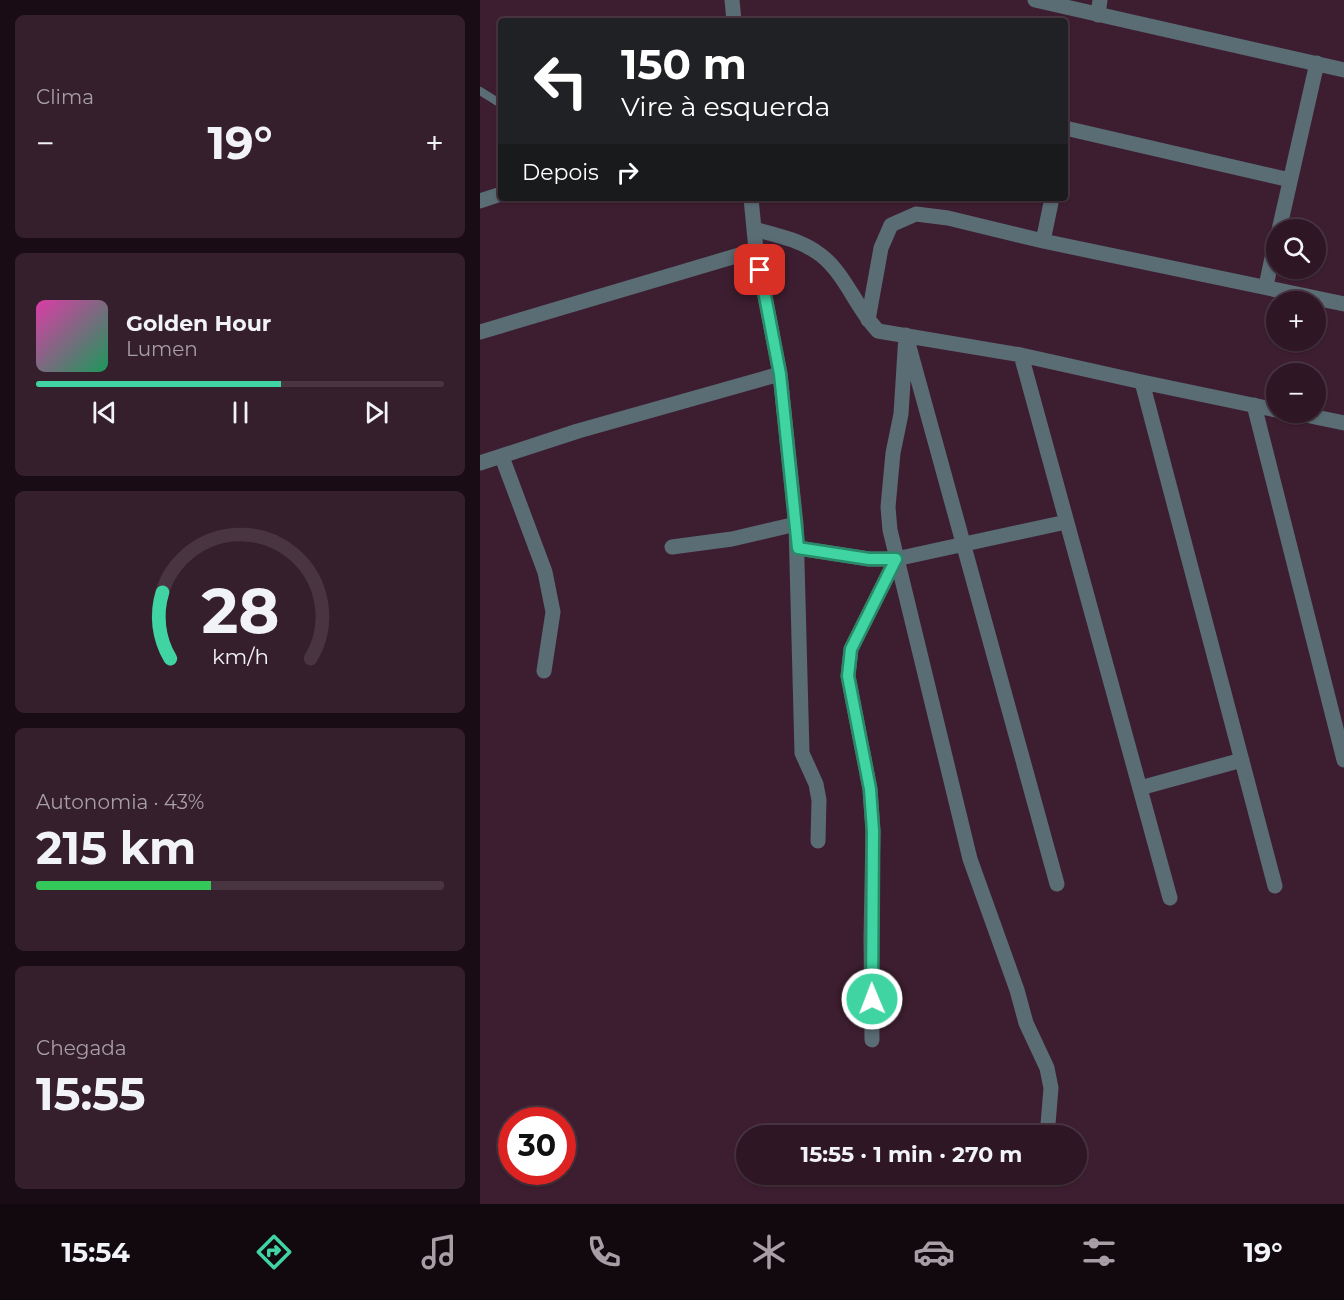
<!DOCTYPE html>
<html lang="pt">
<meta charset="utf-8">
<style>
body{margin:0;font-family:Montserrat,sans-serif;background:#361f2c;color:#f1f3f6;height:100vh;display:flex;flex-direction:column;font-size:22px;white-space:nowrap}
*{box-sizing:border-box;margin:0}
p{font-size:20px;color:#a79fa6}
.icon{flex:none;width:33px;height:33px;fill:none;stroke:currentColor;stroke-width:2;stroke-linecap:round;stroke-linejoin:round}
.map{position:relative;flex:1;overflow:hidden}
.side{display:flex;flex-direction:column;gap:15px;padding:15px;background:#190c14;width:480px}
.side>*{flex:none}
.guide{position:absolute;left:18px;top:18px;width:570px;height:183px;border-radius:6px;box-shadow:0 2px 4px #0004,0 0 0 2px #493541;background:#202124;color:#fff;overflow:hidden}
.controls{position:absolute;left:786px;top:219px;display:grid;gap:12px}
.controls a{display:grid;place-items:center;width:60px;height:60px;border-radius:50%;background:#2e1624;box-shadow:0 2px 4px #0004,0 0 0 2px #493541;font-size:30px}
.speed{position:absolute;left:18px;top:1107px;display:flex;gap:12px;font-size:30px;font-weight:700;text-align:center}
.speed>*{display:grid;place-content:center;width:78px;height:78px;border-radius:50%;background:#2e1624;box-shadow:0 2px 4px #0004,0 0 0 2px #493541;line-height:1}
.speed .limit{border:9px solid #d22;background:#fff;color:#111}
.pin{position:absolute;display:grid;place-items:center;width:51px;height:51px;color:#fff;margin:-26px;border-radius:12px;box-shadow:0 3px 9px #0006}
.me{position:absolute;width:66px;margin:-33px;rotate:359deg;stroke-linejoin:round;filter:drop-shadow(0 0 4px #0008)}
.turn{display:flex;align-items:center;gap:21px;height:126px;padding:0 24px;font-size:27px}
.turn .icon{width:78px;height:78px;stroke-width:2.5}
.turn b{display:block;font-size:42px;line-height:51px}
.then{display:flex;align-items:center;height:57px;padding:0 24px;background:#0003;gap:12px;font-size:22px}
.big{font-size:45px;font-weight:700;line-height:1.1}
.side .tile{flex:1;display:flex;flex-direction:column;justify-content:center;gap:9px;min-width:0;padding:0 21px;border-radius:9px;background:#361f2c}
.side .dial{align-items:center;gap:0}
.dial svg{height:156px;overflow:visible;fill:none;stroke:#493541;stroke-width:7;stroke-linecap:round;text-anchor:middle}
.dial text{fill:#f1f3f6;stroke:none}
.song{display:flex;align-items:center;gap:18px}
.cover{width:72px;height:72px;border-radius:9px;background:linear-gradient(135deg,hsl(320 70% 55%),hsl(150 70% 35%))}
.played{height:6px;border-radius:3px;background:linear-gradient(90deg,#3fd4a2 60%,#493541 60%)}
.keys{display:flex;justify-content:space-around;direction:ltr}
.heat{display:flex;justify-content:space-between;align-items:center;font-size:33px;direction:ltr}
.charge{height:9px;border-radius:4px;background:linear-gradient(90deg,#34c759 43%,#493541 0)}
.trip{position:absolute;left:256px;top:1125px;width:351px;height:60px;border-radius:30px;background:#2e1624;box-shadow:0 2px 4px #0004,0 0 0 2px #493541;font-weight:700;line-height:60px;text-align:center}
.tabs{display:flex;height:96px;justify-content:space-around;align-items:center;background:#12090e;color:#a79fa6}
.tabs .icon{width:42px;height:42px}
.tabs .current{color:#3fd4a2}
.tabs b{font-size:27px;color:#f1f3f6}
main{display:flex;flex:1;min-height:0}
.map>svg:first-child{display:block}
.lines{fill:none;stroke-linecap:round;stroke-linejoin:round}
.lane{stroke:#5a6c74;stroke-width:8}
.street{stroke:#5a6c74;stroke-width:15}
.route-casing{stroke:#298a69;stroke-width:15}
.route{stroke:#3fd4a2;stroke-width:10}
</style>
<main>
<section class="side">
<div class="tile"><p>Clima</p>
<div class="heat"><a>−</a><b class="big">19°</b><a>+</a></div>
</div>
<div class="tile">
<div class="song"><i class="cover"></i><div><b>Golden Hour</b><p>Lumen</p></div></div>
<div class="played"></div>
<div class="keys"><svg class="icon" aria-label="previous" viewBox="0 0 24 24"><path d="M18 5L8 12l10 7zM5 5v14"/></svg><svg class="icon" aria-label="pause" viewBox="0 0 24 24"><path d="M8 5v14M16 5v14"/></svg><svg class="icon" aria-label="next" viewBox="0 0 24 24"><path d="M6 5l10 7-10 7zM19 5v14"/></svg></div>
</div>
<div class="tile dial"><svg viewBox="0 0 100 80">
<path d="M14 69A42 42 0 1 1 86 69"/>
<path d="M14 69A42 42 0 0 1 10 35" stroke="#3fd4a2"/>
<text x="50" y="56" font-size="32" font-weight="700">28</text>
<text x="50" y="72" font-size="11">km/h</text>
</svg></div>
<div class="tile"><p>Autonomia · 43%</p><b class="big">215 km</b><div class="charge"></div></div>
<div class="tile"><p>Chegada</p><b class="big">15:55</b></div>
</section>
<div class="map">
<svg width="864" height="1204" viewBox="0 0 864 1204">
<rect width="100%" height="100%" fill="#3d1e30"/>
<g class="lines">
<path class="lane" d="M0 91 21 104"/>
<path class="street" d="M252 0 254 21
M555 0 864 70
M618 15 620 0
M585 128 810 180
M271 198 276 250 300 374 316 524 322 753 336 784 339 800 338 841
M0 201 21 194
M274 229C295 235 317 239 335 251 364 269 375 307 398 331L541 355 662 382 796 410
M799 230 837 63
M563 241 572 198
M786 286 796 239
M388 320 401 248 411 225 436 214 468 218 563 241 864 304
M0 332 276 250
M426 335 421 414 413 453 408 507 410 530 490 859 537 990 546 1023 567 1068 571 1088 567 1136
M428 343 577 884
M541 355 690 898
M662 382 795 886
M774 405 864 760
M811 412 864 423
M22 457 65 572 73 612 64 671
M0 463 98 431 300 374
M192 547 252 539 316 524
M318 548 389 559H416L586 522
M660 788 762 760
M392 1040 391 938 393 831 390 789 368 676 371 649 416 559"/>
</g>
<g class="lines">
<defs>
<path id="route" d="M280 270 300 374 318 548 389 559H416L371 649 368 676 390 789 393 831 392 999"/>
</defs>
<use href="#route" class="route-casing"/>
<use href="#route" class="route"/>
</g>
</svg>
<div class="controls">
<a><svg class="icon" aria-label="search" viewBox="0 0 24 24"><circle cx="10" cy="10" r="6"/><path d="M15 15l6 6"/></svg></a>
<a>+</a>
<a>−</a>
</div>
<div class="speed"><div class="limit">30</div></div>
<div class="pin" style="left:280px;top:270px;background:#d93025"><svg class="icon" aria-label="arrive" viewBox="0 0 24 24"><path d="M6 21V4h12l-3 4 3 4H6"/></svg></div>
<svg class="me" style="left:392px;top:999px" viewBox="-20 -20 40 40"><circle r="17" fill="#3fd4a2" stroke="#fff" stroke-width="3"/><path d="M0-11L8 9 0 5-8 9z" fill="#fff"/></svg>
<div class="trip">15:55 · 1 min · 270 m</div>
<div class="guide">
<div class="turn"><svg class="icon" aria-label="left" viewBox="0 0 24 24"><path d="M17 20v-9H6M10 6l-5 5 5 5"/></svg><div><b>150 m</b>Vire à esquerda</div></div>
<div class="then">Depois<svg class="icon" aria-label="right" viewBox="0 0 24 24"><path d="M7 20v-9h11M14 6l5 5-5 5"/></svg></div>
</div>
</div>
</main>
<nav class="tabs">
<b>15:54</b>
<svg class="icon current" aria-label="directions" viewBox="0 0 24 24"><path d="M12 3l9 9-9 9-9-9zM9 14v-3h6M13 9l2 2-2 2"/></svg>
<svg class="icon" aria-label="music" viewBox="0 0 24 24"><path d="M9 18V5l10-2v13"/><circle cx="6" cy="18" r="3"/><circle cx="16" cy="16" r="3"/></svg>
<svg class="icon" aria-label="phone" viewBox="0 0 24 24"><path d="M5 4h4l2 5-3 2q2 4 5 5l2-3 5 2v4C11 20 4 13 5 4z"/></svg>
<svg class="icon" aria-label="climate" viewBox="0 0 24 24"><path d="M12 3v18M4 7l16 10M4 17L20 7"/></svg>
<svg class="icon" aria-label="car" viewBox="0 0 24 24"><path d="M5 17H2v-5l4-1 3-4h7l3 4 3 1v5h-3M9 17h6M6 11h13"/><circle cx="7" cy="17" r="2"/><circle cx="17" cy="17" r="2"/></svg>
<svg class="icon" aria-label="filters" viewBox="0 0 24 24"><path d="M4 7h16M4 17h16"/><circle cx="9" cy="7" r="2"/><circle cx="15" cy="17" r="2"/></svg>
<b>19°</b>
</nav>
